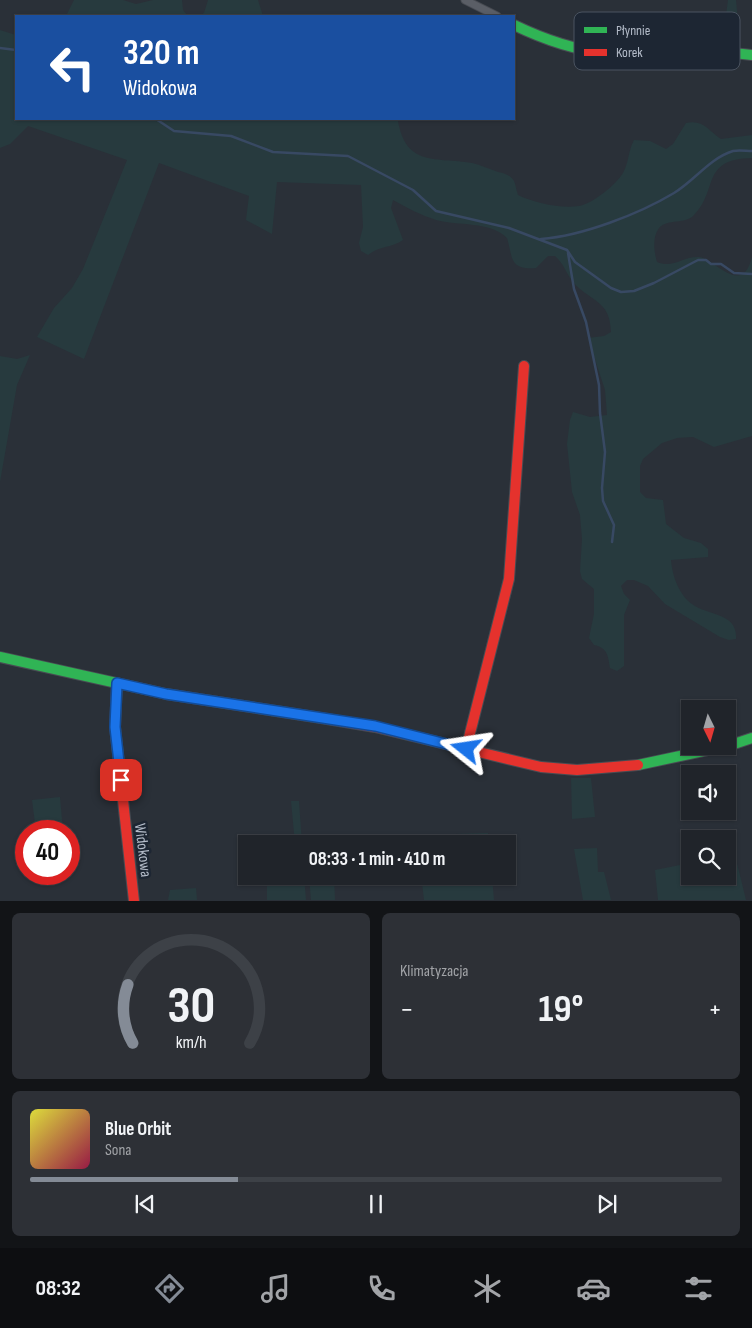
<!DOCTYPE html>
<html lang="pl">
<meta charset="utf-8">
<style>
body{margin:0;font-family:"Sofia Sans Condensed",sans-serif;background:#2d3036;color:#f1f3f6;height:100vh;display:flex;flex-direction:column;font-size:19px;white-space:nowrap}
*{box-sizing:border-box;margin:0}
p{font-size:16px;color:#a2a4a8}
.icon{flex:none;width:28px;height:28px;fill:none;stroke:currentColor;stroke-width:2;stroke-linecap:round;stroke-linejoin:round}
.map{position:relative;height:901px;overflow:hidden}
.sheet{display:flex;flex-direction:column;gap:12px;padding:12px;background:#121417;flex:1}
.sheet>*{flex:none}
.guide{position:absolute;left:15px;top:15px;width:500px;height:105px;border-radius:0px;box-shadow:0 1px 4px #0004,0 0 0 1px #3d4147;background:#1a4fa0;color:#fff;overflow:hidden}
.needle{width:32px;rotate:175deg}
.fabs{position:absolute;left:681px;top:700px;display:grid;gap:10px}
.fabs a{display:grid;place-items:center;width:55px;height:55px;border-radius:0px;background:#20242a;box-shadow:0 1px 4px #0004,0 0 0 1px #3d4147;font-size:25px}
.speed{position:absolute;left:15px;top:820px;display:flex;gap:10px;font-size:25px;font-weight:700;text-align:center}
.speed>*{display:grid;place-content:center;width:65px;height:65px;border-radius:50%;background:#20242a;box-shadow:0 1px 4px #0004,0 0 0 1px #3d4147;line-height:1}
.speed .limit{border:8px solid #d22;background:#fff;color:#111}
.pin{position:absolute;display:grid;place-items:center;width:42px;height:42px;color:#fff;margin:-21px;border-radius:10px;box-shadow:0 2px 8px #0006}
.me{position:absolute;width:55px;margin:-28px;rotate:285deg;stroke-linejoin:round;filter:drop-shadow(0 0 4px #0008)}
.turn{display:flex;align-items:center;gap:18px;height:105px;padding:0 25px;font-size:22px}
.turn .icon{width:65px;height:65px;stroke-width:2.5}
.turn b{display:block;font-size:35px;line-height:42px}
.big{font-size:38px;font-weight:700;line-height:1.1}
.sheet .card{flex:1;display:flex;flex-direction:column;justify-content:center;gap:8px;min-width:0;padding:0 18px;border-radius:8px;background:#2d3036}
.sheet .dial{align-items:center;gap:0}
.dial svg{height:130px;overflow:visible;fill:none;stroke:#3d4147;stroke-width:7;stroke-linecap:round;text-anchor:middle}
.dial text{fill:#f1f3f6;stroke:none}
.song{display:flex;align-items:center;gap:15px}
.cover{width:60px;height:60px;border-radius:8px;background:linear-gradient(135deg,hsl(60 70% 55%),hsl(340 70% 35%))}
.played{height:5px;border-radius:2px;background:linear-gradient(90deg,#848b96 30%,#3d4147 30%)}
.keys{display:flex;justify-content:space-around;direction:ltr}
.heat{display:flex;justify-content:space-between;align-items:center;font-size:28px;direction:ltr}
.sheet .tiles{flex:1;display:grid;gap:12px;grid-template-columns:1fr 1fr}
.card:last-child{grid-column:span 2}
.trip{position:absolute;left:238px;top:835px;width:278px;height:50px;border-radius:0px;background:#20242a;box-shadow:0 1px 4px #0004,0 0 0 1px #3d4147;font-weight:700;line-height:50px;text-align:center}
.tab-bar{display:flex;height:80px;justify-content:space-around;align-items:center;background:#0d0e11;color:#a2a4a8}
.tab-bar .icon{width:35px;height:35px}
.tab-bar .active{color:#848b96}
.tab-bar b{font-size:22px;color:#f1f3f6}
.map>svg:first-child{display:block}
.green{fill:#273a3e}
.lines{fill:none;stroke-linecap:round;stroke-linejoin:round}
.stream{stroke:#384963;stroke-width:2.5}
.street-casing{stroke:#484c53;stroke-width:9}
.fast-casing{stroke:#484c53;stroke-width:12}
.jam-casing{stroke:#484c53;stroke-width:12}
.street{stroke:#5a5e66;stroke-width:7}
.fast{stroke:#30b455;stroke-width:10}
.jam{stroke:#e5322d;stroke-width:10}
.route-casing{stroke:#114b97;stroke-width:12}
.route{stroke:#1a73e8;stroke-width:9}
.labels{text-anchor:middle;stroke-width:5;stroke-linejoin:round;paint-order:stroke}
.street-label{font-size:16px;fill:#b4bcc9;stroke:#1d2633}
.key{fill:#1d2633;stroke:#4a5360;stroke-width:1}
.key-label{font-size:14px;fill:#b4bcc9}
</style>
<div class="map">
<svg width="752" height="901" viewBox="0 0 752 901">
<rect width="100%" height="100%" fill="#2a3038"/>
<path class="green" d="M74 0H123L136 4 153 0H182L183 10 188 16H66Z
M208 0H258L263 16H198L204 13Z
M728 0H736L740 44 706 42 705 35 725 22Z
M0 30 16 35V119H394L398 121C406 167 436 157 472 163 481 165 489 169 498 172 503 173 511 175 514 181 516 185 516 190 518 195 534 203 561 209 579 206 592 204 616 185 623 173 629 162 628 151 634 140L650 141 666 149 673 144 686 123C703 119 708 130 721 139L752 135V158C700 159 719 190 694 215 685 225 668 218 659 228 652 237 654 252 657 262 673 269 683 256 699 257 714 258 742 298 752 257V436L714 447 693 437 677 438 662 443 643 459 640 466V492L646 498 663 500 666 524 684 538 701 543 708 549V557L671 560C672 575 679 595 692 604 707 616 738 612 736 639L729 640 720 637 665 604 648 586 634 580H627L621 586 624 594 630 600 624 615V666L617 671 610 668C608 656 608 648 594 645L589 638 594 614V589L582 579 580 571 582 539 580 515 572 492 567 444 570 420 573 412 590 417 607 415 605 390 588 338 604 336 611 332C610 299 590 302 573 282 566 273 564 264 555 256H548L536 268C509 270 513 258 507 238 490 221 458 226 436 220 421 215 407 208 393 200L391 208 403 240C392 248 381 245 368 255L361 251 359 243 363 227 361 185 277 182 272 234 246 220 249 196 159 163 84 359 37 337 54 308 72 288 83 269 127 160 28 126 10 144 0 148Z
M30 355 17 385 0 482V356L17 359Z
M571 778H591L595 817 572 819Z
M60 797 63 831H36L32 800Z
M291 801H299L302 844H295Z
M488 833 489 844H455V834Z
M597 848 598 872H604L611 900H583L574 849Z
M735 855 746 900H658L655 870 690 863V876H728V856Z
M296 876H304L306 900H267V885L296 883Z
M309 876H334L335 900H311Z
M455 876H492L494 900H424L422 883 455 879Z
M196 888 197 900H168L170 890Z"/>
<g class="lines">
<path class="stream" d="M0 48 16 50
M156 119 174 131 231 136 273 152 348 156 413 190 436 211 509 228 567 250 575 262 611 288 621 292 634 291 654 283 698 260H706L711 264H721L734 273 752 274
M541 239C582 236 639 214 674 193 694 181 710 158 733 151 739 150 746 151 752 151
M568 253 574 289 586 322 599 385 600 413 605 452 602 488 603 501 614 525 612 542"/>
<defs>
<path id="street" d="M465 0 497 16"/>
<path id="fast" d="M514 25C543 39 574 50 606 53 654 58 703 48 752 55
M0 657 166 694 321 718
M728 746 752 738
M638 765 727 746"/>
<path id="jam" d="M117 683 115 727 134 901
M321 718 375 727 541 767 577 770 638 765
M466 749 509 579 524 366"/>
</defs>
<use href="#street" class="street-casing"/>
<use href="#fast" class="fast-casing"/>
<use href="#jam" class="jam-casing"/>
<use href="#street" class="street"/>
<use href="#fast" class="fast"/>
<use href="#jam" class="jam"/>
</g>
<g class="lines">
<defs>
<path id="route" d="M121 780 115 727 117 683 166 694 375 726 466 749"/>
</defs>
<use href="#route" class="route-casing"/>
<use href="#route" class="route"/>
</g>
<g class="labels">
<g class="street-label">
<text transform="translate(144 850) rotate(83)" y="6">Widokowa</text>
</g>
</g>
<rect x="574" y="12" width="166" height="58" rx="8" class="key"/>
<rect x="584" y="27" width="23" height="6" fill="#30b455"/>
<rect x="584" y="49" width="23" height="7" fill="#e5322d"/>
<g class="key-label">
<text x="616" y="35">Płynnie</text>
<text x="616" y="57">Korek</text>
</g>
</svg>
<div class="fabs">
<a><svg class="needle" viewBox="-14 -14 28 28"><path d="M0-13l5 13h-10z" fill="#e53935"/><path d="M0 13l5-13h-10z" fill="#a2a4a8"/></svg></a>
<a><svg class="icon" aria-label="sound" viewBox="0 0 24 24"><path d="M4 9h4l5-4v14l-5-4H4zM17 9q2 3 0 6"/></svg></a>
<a><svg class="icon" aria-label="search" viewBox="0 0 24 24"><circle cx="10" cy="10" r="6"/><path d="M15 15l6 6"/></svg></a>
</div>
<div class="speed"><div class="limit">40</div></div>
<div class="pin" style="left:121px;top:780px;background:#d93025"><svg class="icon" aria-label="arrive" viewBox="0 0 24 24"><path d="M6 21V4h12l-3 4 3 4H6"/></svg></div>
<svg class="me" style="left:466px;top:749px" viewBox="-20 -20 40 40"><path d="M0-17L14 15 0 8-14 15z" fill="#1a73e8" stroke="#fff" stroke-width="4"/></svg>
<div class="trip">08:33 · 1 min · 410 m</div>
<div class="guide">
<div class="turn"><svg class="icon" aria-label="left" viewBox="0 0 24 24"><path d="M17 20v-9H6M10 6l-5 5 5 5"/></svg><div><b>320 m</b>Widokowa</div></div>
</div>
</div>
<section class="sheet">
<div class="tiles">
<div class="card dial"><svg viewBox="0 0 100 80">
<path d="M14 69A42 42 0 1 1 86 69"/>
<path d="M14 69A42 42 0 0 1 11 33" stroke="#848b96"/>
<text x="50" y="56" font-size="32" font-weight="700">30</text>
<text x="50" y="72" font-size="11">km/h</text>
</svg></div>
<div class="card"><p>Klimatyzacja</p>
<div class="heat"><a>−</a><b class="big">19°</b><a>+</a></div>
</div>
<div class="card">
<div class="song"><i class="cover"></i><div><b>Blue Orbit</b><p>Sona</p></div></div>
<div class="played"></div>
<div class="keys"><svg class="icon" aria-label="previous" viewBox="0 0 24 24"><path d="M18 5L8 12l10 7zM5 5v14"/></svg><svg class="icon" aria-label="pause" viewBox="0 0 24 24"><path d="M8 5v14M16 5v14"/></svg><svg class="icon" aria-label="next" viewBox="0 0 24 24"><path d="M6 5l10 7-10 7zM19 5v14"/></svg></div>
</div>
</div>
</section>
<nav class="tab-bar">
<b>08:32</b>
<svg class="icon active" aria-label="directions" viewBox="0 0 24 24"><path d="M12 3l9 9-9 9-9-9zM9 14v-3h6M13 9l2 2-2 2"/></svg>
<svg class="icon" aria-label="music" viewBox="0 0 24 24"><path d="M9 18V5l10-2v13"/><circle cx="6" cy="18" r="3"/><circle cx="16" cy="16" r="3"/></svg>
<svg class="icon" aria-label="phone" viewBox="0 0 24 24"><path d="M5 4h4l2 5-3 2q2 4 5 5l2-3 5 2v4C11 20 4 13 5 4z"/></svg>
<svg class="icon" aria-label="climate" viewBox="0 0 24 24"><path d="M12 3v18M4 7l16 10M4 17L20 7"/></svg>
<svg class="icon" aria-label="car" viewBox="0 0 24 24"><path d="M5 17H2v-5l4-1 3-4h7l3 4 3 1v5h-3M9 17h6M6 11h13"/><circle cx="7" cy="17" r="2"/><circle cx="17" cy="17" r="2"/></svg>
<svg class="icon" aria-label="filters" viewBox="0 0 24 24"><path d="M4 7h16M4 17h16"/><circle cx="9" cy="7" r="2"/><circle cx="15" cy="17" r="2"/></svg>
</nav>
